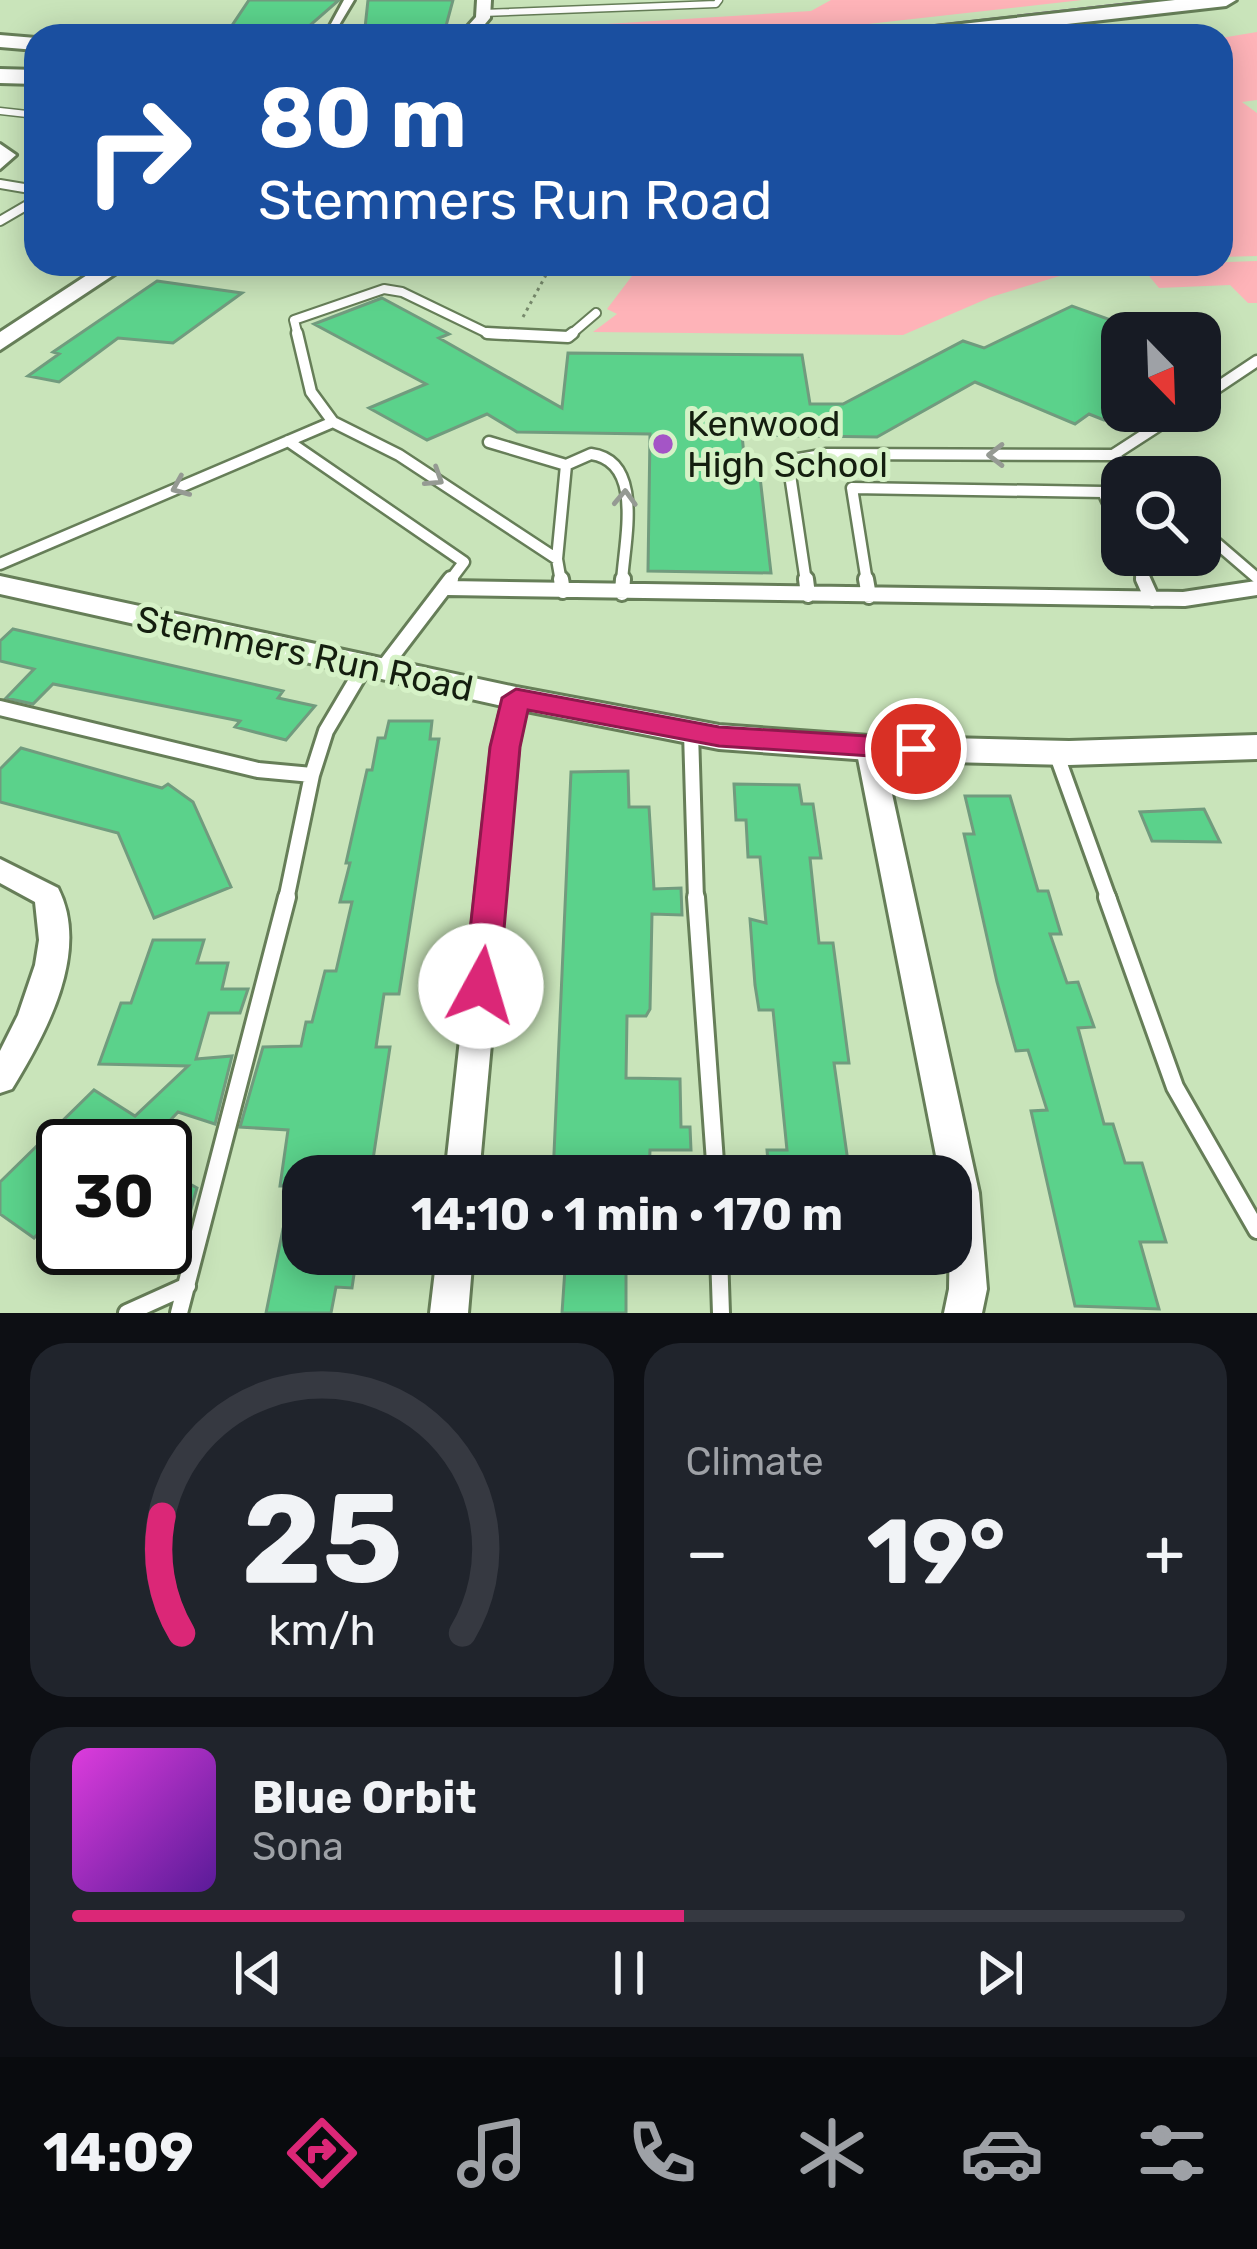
<!DOCTYPE html>
<meta charset="utf-8">
<style>
body{margin:0;font-family:Rubik,sans-serif;background:#20242c;color:#f1f3f6;height:100vh;display:flex;flex-direction:column;font-size:45px;white-space:nowrap}
*{box-sizing:border-box;margin:0}
p{font-size:39px;color:#9ea1a6}
.icon{flex:none;width:66px;height:66px;fill:none;stroke:currentColor;stroke-width:2;stroke-linecap:round;stroke-linejoin:round}
.map{position:relative;height:1313px;overflow:hidden}
.drawer{display:flex;flex-direction:column;gap:30px;padding:30px;background:#0d0f14;flex:1}
.drawer>*{flex:none}
.top-card{position:absolute;left:24px;top:24px;width:1209px;height:252px;border-radius:36px;box-shadow:0 6px 30px #0003;background:#1a4fa0;color:#fff;overflow:hidden}
.needle{width:78px;rotate:157deg}
.controls{position:absolute;left:1101px;top:312px;display:grid;gap:24px}
.controls a{display:grid;place-items:center;width:120px;height:120px;border-radius:24px;background:#171b24;box-shadow:0 6px 30px #0003;font-size:60px}
.speed{position:absolute;left:36px;top:1119px;display:flex;gap:24px;font-size:60px;font-weight:700;text-align:center}
.speed>*{display:grid;place-content:center;width:156px;height:156px;border-radius:50%;background:#171b24;box-shadow:0 6px 30px #0003;line-height:1}
.speed .limit{border:6px solid #111;border-radius:18px;background:#fff;color:#111}
.pin{position:absolute;display:grid;place-items:center;width:102px;height:102px;color:#fff;margin:-51px;border:6px solid #fff;border-radius:50%;box-shadow:0 3px 12px #0007}
.me{position:absolute;width:132px;margin:-66px;rotate:6deg;stroke-linejoin:round;filter:drop-shadow(0 0 9px #0008)}
.turn{display:flex;align-items:center;gap:42px;height:252px;padding:0 36px;font-size:54px}
.turn .icon{width:156px;height:156px;stroke-width:2.5}
.turn b{display:block;font-size:84px;line-height:102px}
.big{font-size:90px;font-weight:700;line-height:1.1}
.drawer .widget{flex:1;display:flex;flex-direction:column;justify-content:center;gap:18px;min-width:0;padding:0 42px;border-radius:36px;background:#20242c}
.drawer .dial{align-items:center;gap:0}
.dial svg{height:312px;overflow:visible;fill:none;stroke:#363941;stroke-width:7;stroke-linecap:round;text-anchor:middle}
.dial text{fill:#f1f3f6;stroke:none}
.song{display:flex;align-items:center;gap:36px}
.cover{width:144px;height:144px;border-radius:18px;background:linear-gradient(135deg,hsl(300 70% 55%),hsl(270 70% 35%))}
.played{height:12px;border-radius:6px;background:linear-gradient(90deg,#db2777 55%,#363941 55%)}
.keys{display:flex;justify-content:space-around;direction:ltr}
.heat{display:flex;justify-content:space-between;align-items:center;font-size:66px;direction:ltr}
.drawer .tiles{flex:1;display:grid;gap:30px;grid-template-columns:1fr 1fr}
.widget:last-child{grid-column:span 2}
.trip{position:absolute;left:282px;top:1155px;width:690px;height:120px;border-radius:36px;background:#171b24;box-shadow:0 6px 30px #0003;font-weight:700;line-height:120px;text-align:center}
.menu{display:flex;height:192px;justify-content:space-around;align-items:center;background:#090b0e;color:#9ea1a6}
.menu .icon{width:84px;height:84px}
.menu .current{color:#db2777}
.menu b{font-size:54px;color:#f1f3f6}
.map>svg:first-child{display:block}
.green{fill:#feb3b8}
.lines{fill:none;stroke-linecap:round;stroke-linejoin:round}
.stream{stroke:#825895;stroke-width:3}
.building{fill:#5bd28b;stroke:#719b7e;stroke-width:3}
.lane-far4-casing{stroke:#667e58;stroke-width:9}
.lane-far3-casing{stroke:#667e58;stroke-width:12}
.lane-far2-casing{stroke:#667e58;stroke-width:15}
.lane-far1-casing{stroke:#667e58;stroke-width:20}
.lane-casing{stroke:#667e58;stroke-width:22}
.street-casing{stroke:#667e58;stroke-width:6}
.secondary-casing{stroke:#667e58;stroke-width:6}
.highway-casing{stroke:#667e58;stroke-width:6}
.path{stroke:#778a6c;stroke-width:3;stroke-dasharray:3 4.5;stroke-linecap:butt}
.lane-far4{stroke:#fff;stroke-width:6}
.lane-far3{stroke:#fff;stroke-width:8}
.lane-far2{stroke:#fff;stroke-width:10}
.lane-far1{stroke:#fff;stroke-width:14}
.lane{stroke:#fff;stroke-width:16}
.street{fill:#fff;fill-rule:evenodd}
.secondary{fill:#fff;fill-rule:evenodd}
.highway{fill:#fff;fill-rule:evenodd}
.oneway{stroke:#959a93}
.route{fill:#db2777;stroke:#8e194d;stroke-width:3}
.poi-dot{fill:#a455c6;stroke:#d6f2c7;stroke-width:4.5}
.labels{text-anchor:middle;stroke-width:10;stroke-linejoin:round;paint-order:stroke}
.poi-label{font-size:36px;fill:#141e0f;stroke:#d6f2c7;text-anchor:start}
.street-label{font-size:36px;fill:#141e0f;stroke:#d6f2c7}
</style>
<div class="map">
<svg width="1257" height="1313" viewBox="0 0 1257 1313">
<rect width="100%" height="100%" fill="#c9e4ba"/>
<path class="green" d="M831 0H1082L823 29 537 36 543 28 811 11Z
M1257 32V100L1242 102 1257 113V256L1221 257V38Z
M1257 261V303H1248L1230 285 1159 288 1140 265Z
M641 264H1099L991 297 903 335 593 332 617 314 607 309Z"/>
<g class="lines">
<path class="stream" d="M783 36 922 27 1161 0"/>
</g>
<path class="building" d="M249 0H339L307 28 229 30Z
M368 0H453L446 26 365 28Z
M157 281 242 293 173 343 118 338 59 382 28 376 59 354 53 352Z
M382 298 449 334 439 338 562 408 568 353 802 355 810 404H843L963 341 984 348 1072 306 1122 324V418L1112 414 1104 420 1089 414 1075 424 975 382 877 437 742 435 746 476 760 477 771 573 648 571 650 434 517 432 487 414 427 440 369 408 426 384 314 324Z
M13 629 283 691 278 698 315 706 286 740 235 727 240 721 53 684 33 704 6 698 34 669 0 661V641Z
M389 721H432L430 739H439L399 994H384L376 1047H390L372 1166H357L355 1176H303V1186H280L288 1130 240 1127 263 1047 301 1046 306 1022H312L325 971H336L352 902H340L350 863H346L367 770H372L378 738H385Z
M21 748 162 788 168 784 193 802 231 887 154 918 118 833 0 802V769Z
M628 771 629 807H649L654 889 681 888 682 915 652 914 650 1009 646 1016H627L626 1078 680 1079 681 1127H690L691 1150H650L649 1176H553L571 772Z
M734 784 799 785 802 804H813L821 858H810L819 943H833L849 1063H834L850 1176 769 1173 767 1150H787L773 1010H759L755 985 750 919 766 923 760 857H748L746 820H736Z
M965 796H1010L1038 891H1048L1061 934H1050L1067 983 1078 982 1094 1027 1078 1028 1104 1124H1113L1125 1163H1142L1166 1242H1140L1159 1309 1075 1306 1031 1111 1047 1110 1028 1050 1016 1051 997 982 964 834H974Z
M1204 809 1220 842 1152 841 1140 812Z
M153 940H204L197 963H228L222 989H248L240 1013H209L196 1059 232 1056 215 1124 178 1112 146 1146H63V1207L34 1238 0 1214V1182L94 1090 135 1116 188 1066 99 1064 121 1003H131Z
M165 1170 197 1188 191 1209 184 1205 173 1252 165 1251Z
M283 1229H303V1254H357L352 1288 336 1287 331 1313H266Z
M566 1254H626V1313H562Z"/>
<g class="lines">
<defs>
<path id="lane-far4" d="M483 13 716 4 719 0
M0 111 36 115"/>
<path id="lane-far3" d="M0 184 36 190
M0 221 36 200
M298 336 294 320 384 289 402 292 489 334 543 336
M569 336 596 313"/>
<path id="lane-far2" d="M297 333 311 392 333 422 399 455 557 559
M487 333 568 337 573 333
M1200 399 1257 361
M288 441 464 562 449 582
M489 442 566 465
M1113 455 1139 477
M1200 529 1257 578
M1132 555 1144 582
M0 564 333 422
M561 582 557 559 566 465 591 454C645 461 624 542 622 582
M806 582 789 468 793 460 827 454 1113 455 1181 411
M867 582 852 488 1103 492 1122 533"/>
<path id="lane-far1" d="M561 579 563 591
M806 579 808 595
M866 579 869 596
M1143 579 1152 599
M448 588 1184 599 1257 588
M622 593 623 579
M383 668 451 579
M0 708 258 770 312 775 286 900
M691 732 696 900
M1056 753 1109 900
M312 775 326 731 365 665"/>
<path id="lane" d="M696 897 716 1176
M1107 897 1175 1087 1257 1230
M719 1254 721 1313
M127 1313 187 1286
M179 1313 287 897"/>
<path id="street" d="M344 0H354L333 35H325Z
M0 144 16 155 0 169Z
M516 690 528 698 518 747 479 1176H445L492 747 504 698Z
M869 739 878 742 882 748 979 1193 987 1289 982 1313H944L949 1289 951 1176H940L856 748 860 742Z
M0 859 58 888C91 952 45 1035 12 1089L0 1093V1051L18 1015 35 965 39 940 35 902 0 883Z
M437 1254H473L468 1313H430Z"/>
<path id="secondary" d="M477 0H491L490 18 475 36H459L476 17Z
M104 264H130L0 350V332Z
M0 576 516 687 719 725 869 736 1069 741 1257 735V759L1069 765 869 760 719 749 516 709 0 594Z"/>
<path id="highway" d="M1175 0H1236L1226 6 962 36H898L908 30Z
M0 35 36 38V50L0 47Z
M0 69 36 70V84L0 83Z"/>
</defs>
<use href="#lane-far4" class="lane-far4-casing"/>
<use href="#lane-far3" class="lane-far3-casing"/>
<use href="#lane-far2" class="lane-far2-casing"/>
<use href="#lane-far1" class="lane-far1-casing"/>
<use href="#lane" class="lane-casing"/>
<use href="#street" class="street-casing"/>
<use href="#secondary" class="secondary-casing"/>
<use href="#highway" class="highway-casing"/>
<path class="path" d="M523 317 552 264"/>
<use href="#lane-far4" class="lane-far4"/>
<use href="#lane-far3" class="lane-far3"/>
<use href="#lane-far2" class="lane-far2"/>
<use href="#lane-far1" class="lane-far1"/>
<use href="#lane" class="lane"/>
<use href="#street" class="street"/>
<use href="#secondary" class="secondary"/>
<use href="#highway" class="highway"/>
</g>
<defs><path id="oneway-chevron" d="M-2-3.5L2.5 0L-2 3.5" fill="none" stroke-width="1.6" stroke-linecap="round" stroke-linejoin="round" transform="scale(3)"/></defs>
<g class="oneway">
<use href="#oneway-chevron" transform="translate(996 455) rotate(-180)"/>
<use href="#oneway-chevron" transform="translate(435 478) rotate(33)"/>
<use href="#oneway-chevron" transform="translate(180 487) rotate(157)"/>
<use href="#oneway-chevron" transform="translate(625 498) rotate(-88)"/>
</g>
<path class="route" d="M516 689 719 727 916 739 930 749 916 759 719 746 528 710 520 747 499 986 494 996 481 1000 469 996 464 986 490 747 502 698Z"/>
<circle class="poi-dot" cx="663" cy="444" r="12"/>
<g class="labels">
<g class="poi-label">
<text x="687" y="436">Kenwood<tspan x="687" dy="41">High School</tspan></text>
</g>
<g class="street-label">
<text transform="translate(305 653) rotate(12)" y="13">Stemmers Run Road</text>
</g>
</g>
</svg>
<div class="controls">
<a><svg class="needle" viewBox="-14 -14 28 28"><path d="M0-13l5 13h-10z" fill="#e53935"/><path d="M0 13l5-13h-10z" fill="#9ea1a6"/></svg></a>
<a><svg class="icon" aria-label="search" viewBox="0 0 24 24"><circle cx="10" cy="10" r="6"/><path d="M15 15l6 6"/></svg></a>
</div>
<div class="speed"><div class="limit">30</div></div>
<div class="pin" style="left:916px;top:749px;background:#d93025"><svg class="icon" aria-label="arrive" viewBox="0 0 24 24"><path d="M6 21V4h12l-3 4 3 4H6"/></svg></div>
<svg class="me" style="left:481px;top:986px" viewBox="-20 -20 40 40"><circle r="19" fill="#fff"/><path d="M0-13L10 11 0 6-10 11z" fill="#db2777"/></svg>
<div class="trip">14:10 · 1 min · 170 m</div>
<div class="top-card">
<div class="turn"><svg class="icon" aria-label="right" viewBox="0 0 24 24"><path d="M7 20v-9h11M14 6l5 5-5 5"/></svg><div><b>80 m</b>Stemmers Run Road</div></div>
</div>
</div>
<section class="drawer">
<div class="tiles">
<div class="widget dial"><svg viewBox="0 0 100 80">
<path d="M14 69A42 42 0 1 1 86 69"/>
<path d="M14 69A42 42 0 0 1 9 39" stroke="#db2777"/>
<text x="50" y="56" font-size="32" font-weight="700">25</text>
<text x="50" y="72" font-size="11">km/h</text>
</svg></div>
<div class="widget"><p>Climate</p>
<div class="heat"><a>−</a><b class="big">19°</b><a>+</a></div>
</div>
<div class="widget">
<div class="song"><i class="cover"></i><div><b>Blue Orbit</b><p>Sona</p></div></div>
<div class="played"></div>
<div class="keys"><svg class="icon" aria-label="previous" viewBox="0 0 24 24"><path d="M18 5L8 12l10 7zM5 5v14"/></svg><svg class="icon" aria-label="pause" viewBox="0 0 24 24"><path d="M8 5v14M16 5v14"/></svg><svg class="icon" aria-label="next" viewBox="0 0 24 24"><path d="M6 5l10 7-10 7zM19 5v14"/></svg></div>
</div>
</div>
</section>
<nav class="menu">
<b>14:09</b>
<svg class="icon current" aria-label="directions" viewBox="0 0 24 24"><path d="M12 3l9 9-9 9-9-9zM9 14v-3h6M13 9l2 2-2 2"/></svg>
<svg class="icon" aria-label="music" viewBox="0 0 24 24"><path d="M9 18V5l10-2v13"/><circle cx="6" cy="18" r="3"/><circle cx="16" cy="16" r="3"/></svg>
<svg class="icon" aria-label="phone" viewBox="0 0 24 24"><path d="M5 4h4l2 5-3 2q2 4 5 5l2-3 5 2v4C11 20 4 13 5 4z"/></svg>
<svg class="icon" aria-label="climate" viewBox="0 0 24 24"><path d="M12 3v18M4 7l16 10M4 17L20 7"/></svg>
<svg class="icon" aria-label="car" viewBox="0 0 24 24"><path d="M5 17H2v-5l4-1 3-4h7l3 4 3 1v5h-3M9 17h6M6 11h13"/><circle cx="7" cy="17" r="2"/><circle cx="17" cy="17" r="2"/></svg>
<svg class="icon" aria-label="filters" viewBox="0 0 24 24"><path d="M4 7h16M4 17h16"/><circle cx="9" cy="7" r="2"/><circle cx="15" cy="17" r="2"/></svg>
</nav>
